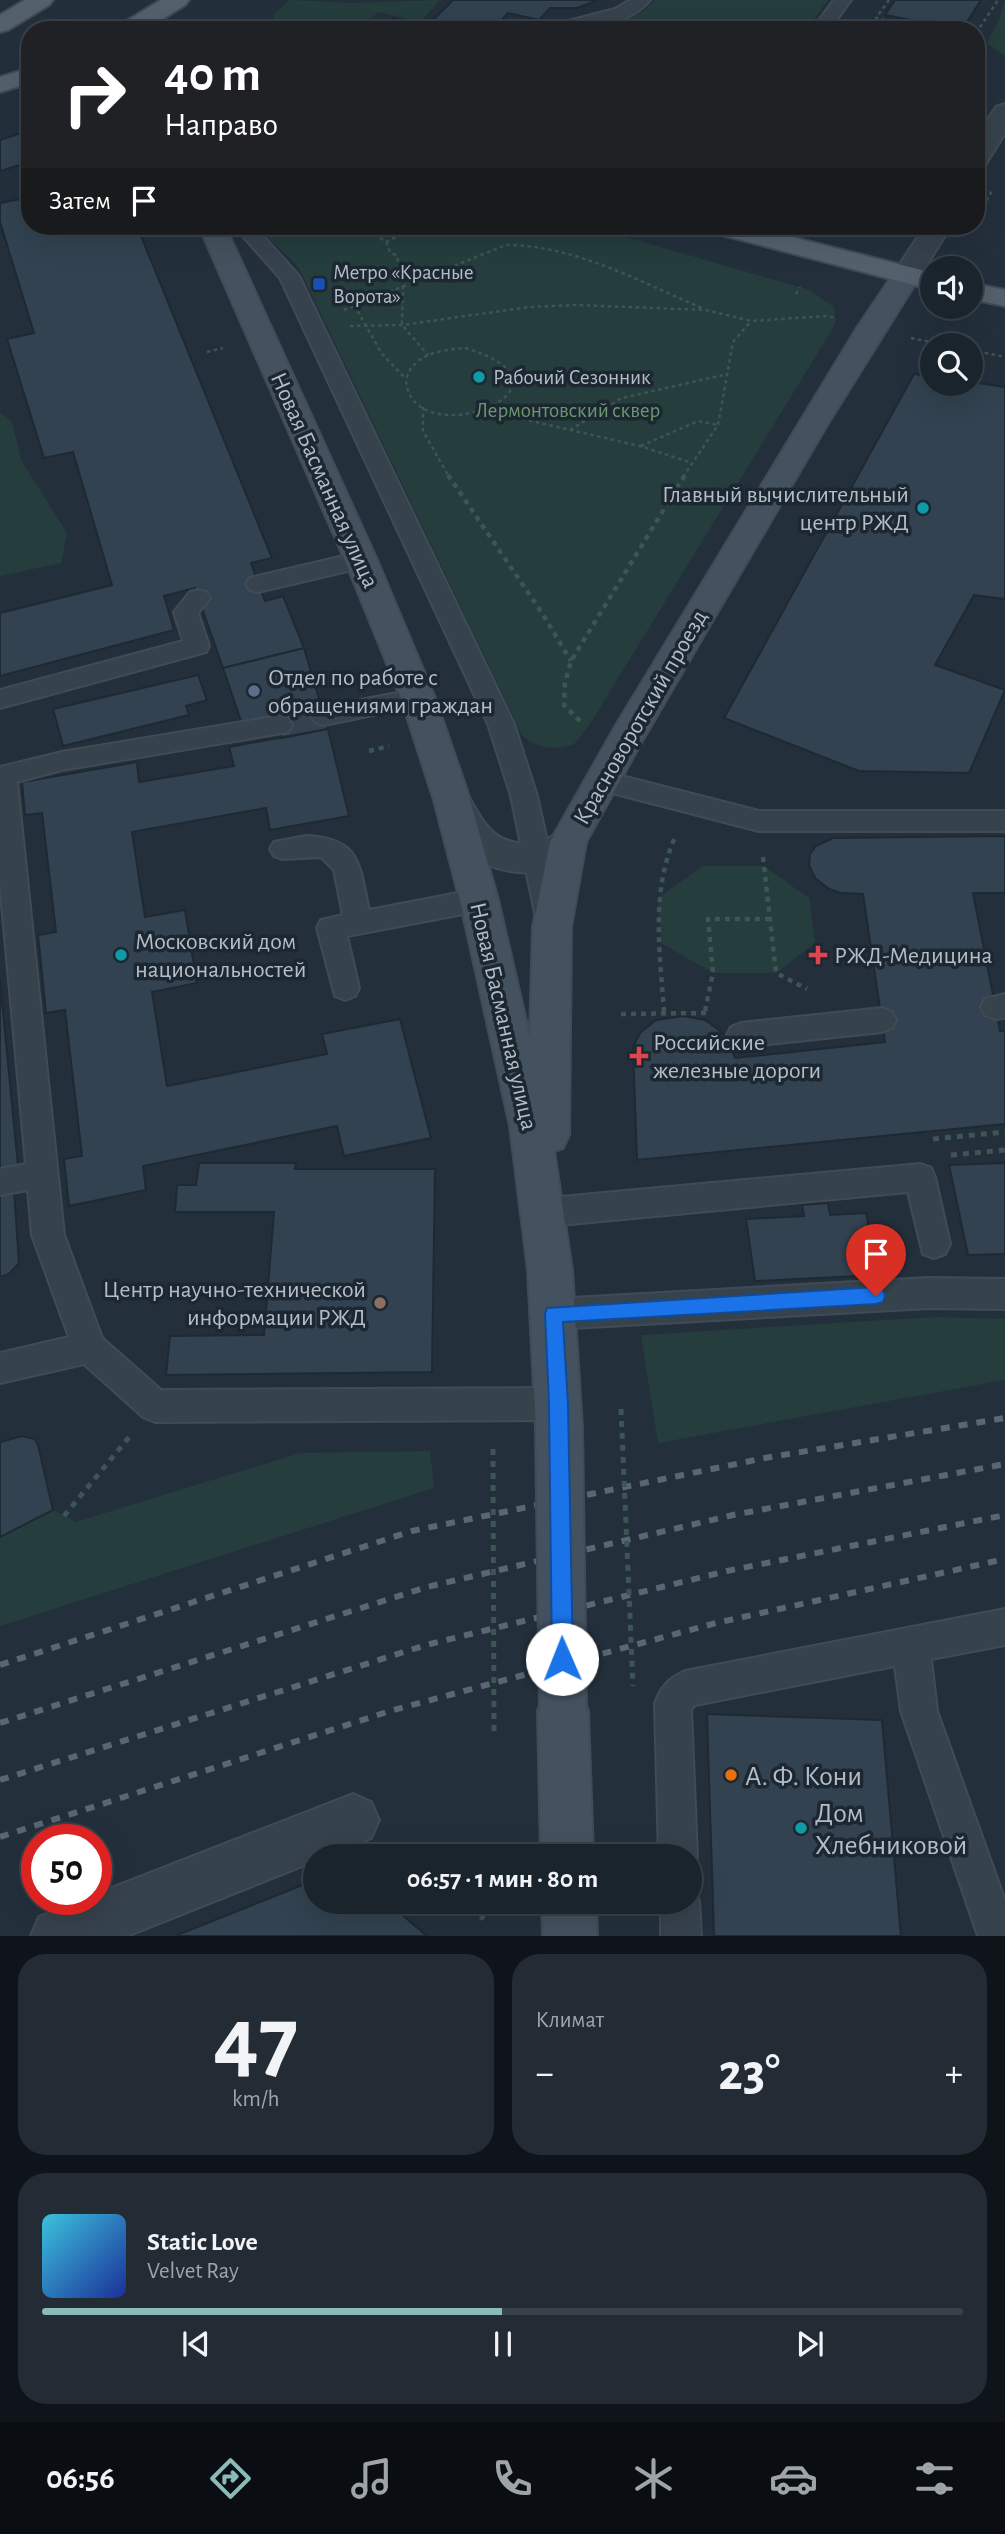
<!DOCTYPE html>
<html lang="ru">
<meta charset="utf-8">
<style>
body{margin:0;font-family:"Alegreya Sans",sans-serif;background:#232c35;color:#f1f3f6;height:100vh;display:flex;flex-direction:column;font-size:26px;white-space:nowrap}
*{box-sizing:border-box;margin:0}
p{font-size:23px;color:#9fa4aa}
.icon{flex:none;width:38px;height:38px;fill:none;stroke:currentColor;stroke-width:2;stroke-linecap:round;stroke-linejoin:round}
.map{position:relative;height:1936px;overflow:hidden}
.panel{display:flex;flex-direction:column;gap:18px;padding:18px;background:#0e1419;flex:1}
.panel>*{flex:none}
.banner{position:absolute;left:21px;top:21px;width:964px;height:214px;border-radius:28px;box-shadow:0 7px 28px #0002,0 0 0 2px #384149;background:#202124;color:#fff;overflow:hidden}
.buttons{position:absolute;left:920px;top:256px;display:grid;gap:14px}
.buttons a{display:grid;place-items:center;width:63px;height:63px;border-radius:50%;background:#1a242d;box-shadow:0 7px 28px #0002,0 0 0 2px #384149;font-size:35px}
.speed{position:absolute;left:21px;top:1824px;display:flex;gap:14px;font-size:35px;font-weight:700;text-align:center}
.speed>*{display:grid;place-content:center;width:91px;height:91px;border-radius:50%;background:#1a242d;box-shadow:0 7px 28px #0002,0 0 0 2px #384149;line-height:1}
.speed .limit{border:10px solid #d22;background:#fff;color:#111}
.pin{position:absolute;display:grid;place-items:center;width:60px;height:60px;color:#fff;margin:-72px -30px;border-radius:50% 50% 50% 0;rotate:-45deg;box-shadow:0 0 7px #0007}
.pin .icon{rotate:45deg}
.me{position:absolute;width:77px;margin:-38px;rotate:359deg;stroke-linejoin:round;filter:drop-shadow(0 0 5px #0008)}
.turn{display:flex;align-items:center;gap:24px;height:147px;padding:0 28px;font-size:32px}
.turn .icon{width:91px;height:91px;stroke-width:2.5}
.turn b{display:block;font-size:49px;line-height:60px}
.then{display:flex;align-items:center;height:66px;padding:0 28px;background:#0003;gap:14px;font-size:26px}
.big{font-size:52px;font-weight:600;line-height:1.1}
.panel .widget{flex:1;display:flex;flex-direction:column;justify-content:center;gap:10px;min-width:0;padding:0 24px;border-radius:28px;background:#232c35}
.panel .dial{align-items:center;gap:0}
.dial b{font-size:91px;line-height:1}
.song{display:flex;align-items:center;gap:21px}
.cover{width:84px;height:84px;border-radius:10px;background:linear-gradient(135deg,hsl(190 70% 55%),hsl(230 70% 35%))}
.played{height:7px;border-radius:4px;background:linear-gradient(90deg,#8bbbb9 50%,#384149 50%)}
.keys{display:flex;justify-content:space-around;direction:ltr}
.heat{display:flex;justify-content:space-between;align-items:center;font-size:38px;direction:ltr}
.panel .tiles{flex:1;display:grid;gap:18px;grid-template-columns:1fr 1fr}
.widget:last-child{grid-column:span 2}
.trip{position:absolute;left:303px;top:1844px;width:399px;height:70px;border-radius:35px;background:#1a242d;box-shadow:0 7px 28px #0002,0 0 0 2px #384149;font-weight:600;line-height:70px;text-align:center}
.menu{display:flex;height:112px;justify-content:space-around;align-items:center;background:#0a0e12;color:#9fa4aa}
.menu .icon{width:49px;height:49px}
.menu .active{color:#8bbbb9}
.menu b{font-size:32px;color:#f1f3f6}
.map>svg:first-child{display:block}
.green{fill:#253d3d}
.building{fill:#324250;stroke:#1e2933;stroke-width:2}
.lines{fill:none;stroke-linecap:round;stroke-linejoin:round}
.service-casing{stroke:#404b55;stroke-width:4}
.pedestrian-casing{stroke:#404b55;stroke-width:4}
.minor-casing{stroke:#404b55;stroke-width:4}
.secondary-casing{stroke:#404b55;stroke-width:4}
.primary-casing{stroke:#404b55;stroke-width:4}
.path-far2{stroke:#3d5554;stroke-width:2.5;stroke-dasharray:3.5 3.5;stroke-linecap:butt}
.path-far1{stroke:#3d5554;stroke-width:4.5;stroke-dasharray:5 5;stroke-linecap:butt}
.path{stroke:#3d5554;stroke-width:5;stroke-dasharray:6 6;stroke-linecap:butt}
.service{fill:#36424c;fill-rule:evenodd}
.pedestrian{fill:#36424c;fill-rule:evenodd}
.minor{fill:#36424c;fill-rule:evenodd}
.secondary{fill:#44525f;fill-rule:evenodd}
.primary{fill:#54616c;fill-rule:evenodd}
.rail{stroke:#586773;stroke-width:6;stroke-dasharray:9 9;stroke-linecap:butt}
.secondary-bridge-casing{stroke:#404b55;stroke-width:50;stroke-linecap:butt}
.path-bridge{stroke:#3d5554;stroke-width:5;stroke-dasharray:6 6;stroke-linecap:butt}
.secondary-bridge{stroke:#44525f;stroke-width:46}
.route{fill:#1a73e8;stroke:#114b97;stroke-width:2}
.transit-dot{fill:#1a4fb4;stroke:#1c2731;stroke-width:2.5}
.culture-dot{fill:#0f9aa8;stroke:#1c2731;stroke-width:2.5}
.service-dot{fill:#5c6f8a;stroke:#1c2731;stroke-width:2.5}
.health-dot{fill:#e0444e;stroke:#1c2731;stroke-width:2.5}
.education-dot{fill:#8d6e63;stroke:#1c2731;stroke-width:2.5}
.food-dot{fill:#e8710a;stroke:#1c2731;stroke-width:2.5}
.labels{text-anchor:middle;stroke-width:7;stroke-linejoin:round;paint-order:stroke}
.far-poi-label{font-size:21px;fill:#b2bdc8;stroke:#1c2731;text-anchor:start}
.far-park-label{font-size:21px;fill:#69996e;stroke:#1c2731}
.street-label{font-size:24px;fill:#b2bdc8;stroke:#1c2731}
.poi-label{font-size:24px;fill:#b2bdc8;stroke:#1c2731;text-anchor:start}
.near-poi-label{font-size:28px;fill:#b2bdc8;stroke:#1c2731;text-anchor:start}
</style>
<div class="map">
<svg width="1005" height="1936" viewBox="0 0 1005 1936">
<rect width="100%" height="100%" fill="#23303c"/>
<path class="green" d="M290 0 351 3 440 0 420 22 378 12 358 30H277L272 23 274 14Z
M655 0H828L806 30H596L642 12Z
M1005 0V56L987 43 999 21Z
M255 226H588L809 290 834 307 836 321 833 328 590 724 574 744C555 750 534 750 521 733L301 272 295 263Z
M0 412 12 422 21 460 67 533 61 563 0 576Z
M703 866H764L809 898 815 943 776 973H713L661 943 658 898Z
M936 1317 1005 1319V1380L658 1443 641 1335Z
M430 1451 434 1488 0 1626V1537L53 1510 76 1522 300 1453Z"/>
<path class="building" d="M453 0H452H598L577 8H550L539 20 508 13 493 30H382L394 18 427 26Z
M895 0H981L962 30 885 15Z
M779 20 791 25 792 30H759L760 24 765 21Z
M30 130V162L0 171V140Z
M30 197V226H137L272 558 251 563 265 601 283 596 304 648 223 668 195 588 164 596 174 630 0 676V613L112 585 73 452 44 458 7 339 34 333 0 222V203Z
M914 374 933 377V383L971 382 1005 387V599L974 595 935 665 1005 690 969 773 859 771 724 718Z
M304 648 328 729 282 738 279 725 242 724 223 668Z
M198 675 207 700 186 706 189 715 63 746 53 709Z
M328 729 349 816 270 830 266 808 132 832 145 917 185 910 197 983 152 992 167 1086 327 1054 322 1034 400 1019 431 1138 344 1156 337 1126 143 1166 146 1190 69 1206 64 1159 82 1156 65 1010 46 1013 38 935 56 932 42 813 25 815 22 782 137 762 139 782 234 766 229 747Z
M1005 836V893H973L1000 1031H1005V1124L637 1160 633 1047 640 1033 656 1020 683 1016 705 1020 719 1030 729 1041 735 1058 885 1042 863 894 841 893 829 889 815 878 809 865 810 854 816 846 833 838Z
M0 980 18 1166 0 1170Z
M199 1163H296L295 1169H435L432 1372 166 1375 170 1336 264 1335 274 1212H175L177 1185H196Z
M1005 1163V1254L968 1255 949 1165Z
M14 1191 19 1263 9 1274 0 1277V1194Z
M828 1203 830 1215 866 1213 879 1275 755 1281 746 1219 804 1216 802 1205Z
M22 1436 35 1439 38 1445 53 1510 0 1537V1442Z
M707 1714 882 1720 901 1936H714Z
M315 1880V1902H387L427 1936H175Z"/>
<g class="lines">
<defs>
<path id="service" d="M630 0H650C628 27 578 30 547 30L549 26 615 9Z
M834 0H851L829 30H812Z
M234 226H254L299 276 514 724 537 796 564 918 560 926 550 929 540 926 536 918 511 796 488 724 280 278Z
M361 552 369 554 373 560 369 566 258 592 250 590 246 584 250 578 258 576Z
M198 590 206 592 210 598 198 613 209 646 206 652 0 708V690L183 641 174 612 190 592Z
M418 689 427 692 430 698 427 704 324 725 315 722 311 716 315 710 324 707Z
M279 716 288 718 292 725 288 732 62 770 17 782 64 1235 102 1338 161 1390 559 1388 571 1393 575 1404 571 1415 559 1420 155 1422 143 1417 84 1364 0 1383V1353L69 1337 32 1235 28 1190 0 1195V1169L26 1164 0 883V767L62 752Z
M602 771 759 811H1005V831H759L593 788 589 781 593 774Z
M306 836C361 838 359 865 369 910L479 889 489 892 493 900 489 908 479 911 347 936 359 988 355 996 345 1000 335 996 317 928 321 920 343 915 334 870 321 857 283 859 274 856 270 849 274 842Z
M1005 994V1018L995 1019 985 1015 981 1007 985 999Z
M882 1008 892 1012 896 1020 892 1028 882 1032 741 1047 731 1043 727 1035 731 1027 741 1023Z
M920 1164 931 1168 935 1177 950 1244 945 1254 934 1258 923 1254 908 1192 549 1226 538 1222 534 1212 538 1202 549 1198Z
M928 1278 1005 1279V1309L928 1308 554 1329 543 1324 538 1314 543 1304 554 1299Z
M1005 1609V1645L931 1659 937 1711 1005 1901V1936H978L901 1711 895 1666 695 1705 691 1709 697 1857 690 1871V1857H659L655 1703C661 1687 669 1678 685 1671Z
M690 1887 694 1888 699 1902 701 1936H661V1902H690Z"/>
<path id="pedestrian" d="M353 1794 371 1802 379 1820 371 1838 326 1857H315V1861L127 1936H31L39 1917 85 1899H96V1894Z"/>
<path id="minor" d="M1005 104V133L985 165 976 168V138L996 107Z
M925 226H951L916 282 906 284 896 282 892 276Z
M452 786 465 790C479 816 490 842 524 844 529 844 536 844 540 843 559 836 557 824 581 832L586 842C564 883 497 879 465 851 450 838 443 817 434 800L439 790Z"/>
<path id="secondary" d="M199 226H225L377 560 435 698 470 800 498 900 530 1038 533 927 550 842 615 727 857 328 896 270 906 268 916 270 920 276 827 425 642 741 586 842 571 927 569 1135 563 1148 554 1151 572 1270 582 1428 575 1444 559 1450 543 1444 536 1428 528 1270 510 1126 460 900 434 800 401 698 345 560Z
M563 1686 581 1693 588 1711 593 1857H541L538 1711 545 1693Z
M542 1902H596L597 1936H543Z"/>
<path id="primary" d="M25 0H53L49 5 8 30 0 32V15Z
M161 0H189L185 5 145 30H116L120 25Z
M30 68V83L0 92V77Z
M706 226H749L933 273V290L710 232Z
M971 283 1005 290V306L971 299Z"/>
</defs>
<use href="#service" class="service-casing"/>
<use href="#pedestrian" class="pedestrian-casing"/>
<use href="#minor" class="minor-casing"/>
<use href="#secondary" class="secondary-casing"/>
<use href="#primary" class="primary-casing"/>
<path class="path-far2" d="M889 0 876 18 927 30
M976 33 998 0
M976 219 993 189
M363 226 386 242 390 252 397 256 403 284 402 325 428 355
M386 242 418 226
M796 294 800 287
M354 305 382 354 405 378
M344 310 506 245C575 245 640 282 702 308
M350 326 402 325 529 307 575 305 706 310 751 321 826 316 835 318
M911 338 945 345
M465 348C598 387 411 458 406 380 413 353 442 350 465 348Z
M971 350 1005 357
M207 352 223 348
M423 407V431L449 477
M488 411 640 446 692 463
M570 430 622 398 728 374
M641 446 698 421 718 425
M683 477 718 425 733 342 751 321"/>
<path class="path-far1" d="M448 475 542 613 571 661
M580 721 564 705 565 683 571 661 685 475
M369 751 389 746
M763 857 776 973 807 989
M705 1011 713 973 708 919H770
M664 1012C660 952 650 892 676 835
M621 1014 707 1013"/>
<path class="path" d="M933 1139 1005 1132
M951 1155 1005 1150
M64 1516 130 1436
M461 1902 484 1919
M401 1914 410 1902"/>
<use href="#service" class="service"/>
<use href="#pedestrian" class="pedestrian"/>
<use href="#minor" class="minor"/>
<use href="#secondary" class="secondary"/>
<use href="#primary" class="primary"/>
<path class="rail" d="M0 1665 412 1531 765 1458 1005 1418
M0 1723 427 1587 733 1515 1005 1464
M0 1780 426 1645 727 1571 1005 1515
M0 1837 390 1711 716 1623 1005 1559"/>
<defs>
<path id="secondary-bridge" d="M559 1428 563 1711"/>
</defs>
<use href="#secondary-bridge" class="secondary-bridge-casing"/>
<path class="path-bridge" d="M621 1409 633 1686
M493 1449 494 1735"/>
<use href="#secondary-bridge" class="secondary-bridge"/>
</g>
<path class="route" d="M876 1287 883 1290 885 1296 883 1302 876 1304 563 1322 568 1404 573 1659 570 1666 562 1669 555 1666 552 1659 549 1404 545 1314 547 1308Z"/>
<rect class="transit-dot" x="312" y="277" width="14" height="14" rx="3.5"/>
<g class="culture-dot">
<circle cx="479" cy="377" r="7"/>
<circle cx="923" cy="508" r="7"/>
<circle cx="121" cy="955" r="7"/>
<circle cx="801" cy="1828" r="7"/>
</g>
<circle class="service-dot" cx="254" cy="691" r="7"/>
<g class="health-dot">
<path d="M814.5 944.5h7v7h7v7h-7v7h-7v-7h-7v-7h7z"/>
<path d="M635.5 1045.5h7v7h7v7h-7v7h-7v-7h-7v-7h7z"/>
</g>
<circle class="education-dot" cx="380" cy="1303" r="7"/>
<circle class="food-dot" cx="731" cy="1775" r="7"/>
<g class="labels">
<g class="far-poi-label">
<text x="333" y="279">Метро «Красные<tspan x="333" dy="24">Ворота»</tspan></text>
<text x="493" y="384">Рабочий Сезонник</text>
</g>
<g class="far-park-label">
<text x="568" y="417">Лермонтовский сквер</text>
</g>
<g class="street-label">
<text transform="translate(325 480) rotate(66)" y="8">Новая Басманная улица</text>
<text transform="translate(640 717) rotate(-60)" y="8">Красноворотский проезд</text>
<text transform="translate(504 1016) rotate(77)" y="8">Новая Басманная улица</text>
</g>
<g class="poi-label">
<text x="909" y="502" text-anchor="end">Главный вычислительный<tspan x="909" dy="28">центр РЖД</tspan></text>
<text x="268" y="685">Отдел по работе с<tspan x="268" dy="28">обращениями граждан</tspan></text>
<text x="135" y="949">Московский дом<tspan x="135" dy="28">национальностей</tspan></text>
<text x="834" y="963">РЖД-Медицина</text>
<text x="653" y="1050">Российские<tspan x="653" dy="28">железные дороги</tspan></text>
<text x="366" y="1297" text-anchor="end">Центр научно-технической<tspan x="366" dy="28">информации РЖД</tspan></text>
</g>
<g class="near-poi-label">
<text x="745" y="1785">А. Ф. Кони</text>
<text x="815" y="1822">Дом<tspan x="815" dy="32">Хлебниковой</tspan></text>
</g>
</g>
</svg>
<div class="buttons">
<a><svg class="icon" aria-label="sound" viewBox="0 0 24 24"><path d="M4 9h4l5-4v14l-5-4H4zM17 9q2 3 0 6"/></svg></a>
<a><svg class="icon" aria-label="search" viewBox="0 0 24 24"><circle cx="10" cy="10" r="6"/><path d="M15 15l6 6"/></svg></a>
</div>
<div class="speed"><div class="limit">50</div></div>
<div class="pin" style="left:876px;top:1296px;background:#d93025"><svg class="icon" aria-label="arrive" viewBox="0 0 24 24"><path d="M6 21V4h12l-3 4 3 4H6"/></svg></div>
<svg class="me" style="left:562px;top:1659px" viewBox="-20 -20 40 40"><circle r="19" fill="#fff"/><path d="M0-13L10 11 0 6-10 11z" fill="#1a73e8"/></svg>
<div class="trip">06:57 · 1 мин · 80 m</div>
<div class="banner">
<div class="turn"><svg class="icon" aria-label="right" viewBox="0 0 24 24"><path d="M7 20v-9h11M14 6l5 5-5 5"/></svg><div><b>40 m</b>Направо</div></div>
<div class="then">Затем<svg class="icon" aria-label="arrive" viewBox="0 0 24 24"><path d="M6 21V4h12l-3 4 3 4H6"/></svg></div>
</div>
</div>
<section class="panel">
<div class="tiles">
<div class="widget dial"><b>47</b><p>km/h</p></div>
<div class="widget"><p>Климат</p>
<div class="heat"><a>−</a><b class="big">23°</b><a>+</a></div>
</div>
<div class="widget">
<div class="song"><i class="cover"></i><div><b>Static Love</b><p>Velvet Ray</p></div></div>
<div class="played"></div>
<div class="keys"><svg class="icon" aria-label="previous" viewBox="0 0 24 24"><path d="M18 5L8 12l10 7zM5 5v14"/></svg><svg class="icon" aria-label="pause" viewBox="0 0 24 24"><path d="M8 5v14M16 5v14"/></svg><svg class="icon" aria-label="next" viewBox="0 0 24 24"><path d="M6 5l10 7-10 7zM19 5v14"/></svg></div>
</div>
</div>
</section>
<nav class="menu">
<b>06:56</b>
<svg class="icon active" aria-label="directions" viewBox="0 0 24 24"><path d="M12 3l9 9-9 9-9-9zM9 14v-3h6M13 9l2 2-2 2"/></svg>
<svg class="icon" aria-label="music" viewBox="0 0 24 24"><path d="M9 18V5l10-2v13"/><circle cx="6" cy="18" r="3"/><circle cx="16" cy="16" r="3"/></svg>
<svg class="icon" aria-label="phone" viewBox="0 0 24 24"><path d="M5 4h4l2 5-3 2q2 4 5 5l2-3 5 2v4C11 20 4 13 5 4z"/></svg>
<svg class="icon" aria-label="climate" viewBox="0 0 24 24"><path d="M12 3v18M4 7l16 10M4 17L20 7"/></svg>
<svg class="icon" aria-label="car" viewBox="0 0 24 24"><path d="M5 17H2v-5l4-1 3-4h7l3 4 3 1v5h-3M9 17h6M6 11h13"/><circle cx="7" cy="17" r="2"/><circle cx="17" cy="17" r="2"/></svg>
<svg class="icon" aria-label="filters" viewBox="0 0 24 24"><path d="M4 7h16M4 17h16"/><circle cx="9" cy="7" r="2"/><circle cx="15" cy="17" r="2"/></svg>
</nav>
